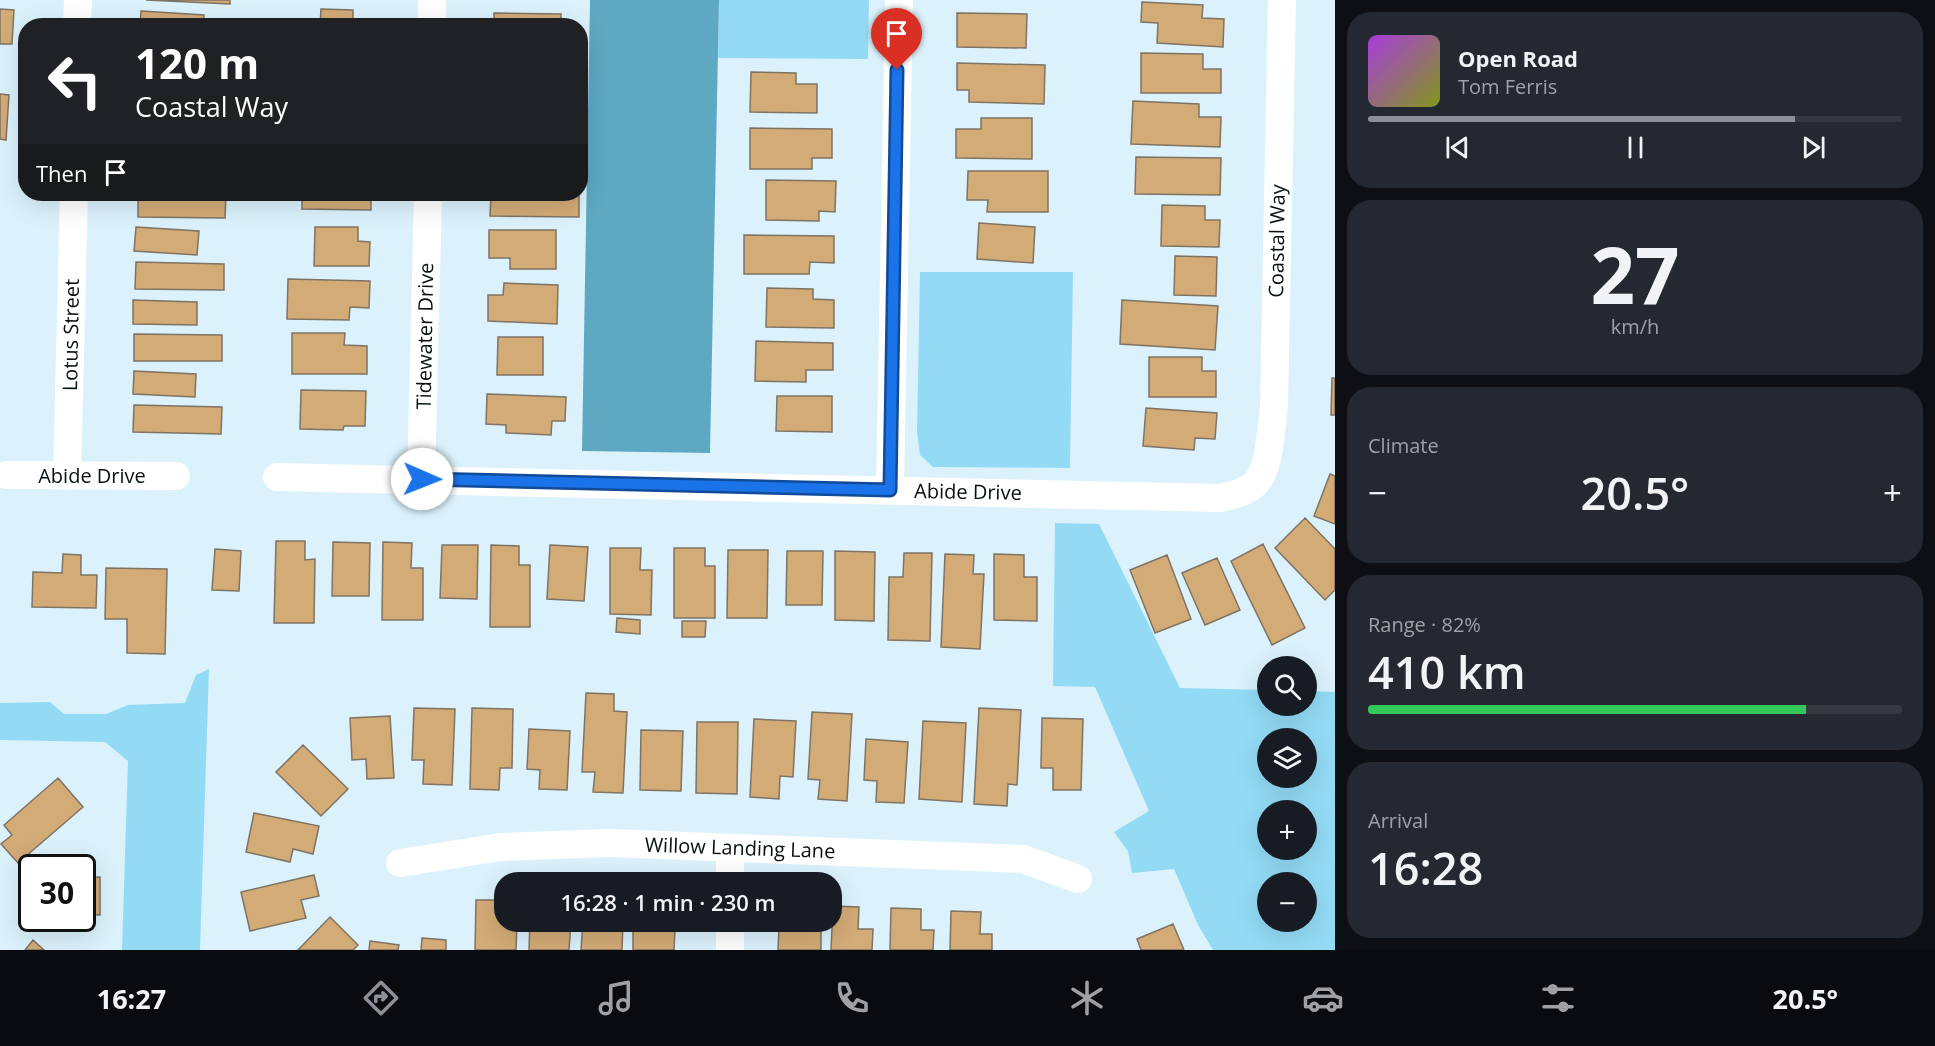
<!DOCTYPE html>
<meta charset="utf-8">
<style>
body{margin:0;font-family:"Open Sans",sans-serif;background:#242831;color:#f1f3f6;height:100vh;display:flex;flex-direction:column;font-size:22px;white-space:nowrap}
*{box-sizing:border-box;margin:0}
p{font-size:20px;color:#9ea1a6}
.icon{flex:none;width:33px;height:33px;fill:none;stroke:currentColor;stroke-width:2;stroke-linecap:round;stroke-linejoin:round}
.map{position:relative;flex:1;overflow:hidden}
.side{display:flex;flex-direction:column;gap:12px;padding:12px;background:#0d0f14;width:600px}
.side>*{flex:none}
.hud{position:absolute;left:18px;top:18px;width:570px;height:183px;border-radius:24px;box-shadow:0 6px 24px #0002;background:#202124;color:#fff;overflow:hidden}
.tools{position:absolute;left:1257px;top:656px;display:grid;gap:12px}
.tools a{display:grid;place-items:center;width:60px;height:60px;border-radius:50%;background:#171b24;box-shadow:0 6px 24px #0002;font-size:30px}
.speed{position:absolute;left:18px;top:854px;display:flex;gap:12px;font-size:30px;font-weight:700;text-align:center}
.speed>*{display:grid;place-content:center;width:78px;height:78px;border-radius:50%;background:#171b24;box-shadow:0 6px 24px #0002;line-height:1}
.speed .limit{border:3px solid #111;border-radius:9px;background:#fff;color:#111}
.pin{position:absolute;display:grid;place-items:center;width:51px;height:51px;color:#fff;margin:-62px -26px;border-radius:50% 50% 50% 0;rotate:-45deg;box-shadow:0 0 6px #0007}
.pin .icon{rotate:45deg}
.me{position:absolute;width:66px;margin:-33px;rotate:91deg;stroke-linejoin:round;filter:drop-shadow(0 0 4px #0008)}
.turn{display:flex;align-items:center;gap:21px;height:126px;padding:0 18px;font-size:27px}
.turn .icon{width:78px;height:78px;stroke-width:2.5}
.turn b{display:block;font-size:42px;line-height:51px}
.then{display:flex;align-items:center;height:57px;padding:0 18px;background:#0003;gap:12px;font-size:22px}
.big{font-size:45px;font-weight:600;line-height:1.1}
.side .tile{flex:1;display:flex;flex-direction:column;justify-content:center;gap:9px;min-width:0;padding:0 21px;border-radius:24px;background:#242831}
.side .dial{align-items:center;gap:0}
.dial b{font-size:78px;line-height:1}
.song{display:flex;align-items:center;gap:18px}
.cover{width:72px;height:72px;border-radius:9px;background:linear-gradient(135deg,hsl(280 70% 55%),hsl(70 70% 35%))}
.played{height:6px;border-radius:3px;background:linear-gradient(90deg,#8c9099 80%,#363941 80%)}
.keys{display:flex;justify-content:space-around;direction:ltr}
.heat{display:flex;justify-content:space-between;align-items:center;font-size:33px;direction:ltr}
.charge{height:9px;border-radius:4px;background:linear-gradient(90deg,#34c759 82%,#363941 0)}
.trip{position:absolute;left:494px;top:872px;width:348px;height:60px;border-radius:24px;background:#171b24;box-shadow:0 6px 24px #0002;font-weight:600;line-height:60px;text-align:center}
.tab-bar{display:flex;height:96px;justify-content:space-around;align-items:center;background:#090b0e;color:#9ea1a6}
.tab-bar .icon{width:42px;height:42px}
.tab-bar .selected{color:#8c9099}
.tab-bar b{font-size:27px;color:#f1f3f6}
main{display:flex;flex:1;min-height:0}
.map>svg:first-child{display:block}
.green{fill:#93dbf5;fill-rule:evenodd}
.water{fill:#5ea8c2}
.building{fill:#d3ab77;stroke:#7f7363;stroke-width:1.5}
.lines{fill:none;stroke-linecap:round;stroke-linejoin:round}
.street{stroke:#fff;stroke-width:28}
.route-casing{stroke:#114b97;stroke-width:15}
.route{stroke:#1a73e8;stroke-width:10}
.labels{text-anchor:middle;stroke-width:4.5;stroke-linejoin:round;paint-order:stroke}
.street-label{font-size:20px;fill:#081013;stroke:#fff}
</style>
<main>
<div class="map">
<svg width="1335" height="950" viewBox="0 0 1335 950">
<rect width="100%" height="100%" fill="#dbf2fc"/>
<path class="green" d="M719 0H869L868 59 718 58Z
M920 272H1073L1070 468 933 467 920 455 917 432Z
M1055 523 1099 524 1180 688 1267 690 1268 705H1306L1307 691 1335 692V950H1213L1198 925 1174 869 1132 873 1128 851 1114 832 1149 811 1095 687 1053 686ZM1268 738H1306V777H1268ZM1268 810H1306V849H1268ZM1268 882H1306V921H1268Z
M209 669 200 950H122L128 761 105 742 0 740V703L50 702 64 714H106L128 705 185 703 196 675Z"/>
<path class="water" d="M590 0H719L710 453 582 451Z"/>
<path class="building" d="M146 0H230V4Z
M1142 2 1203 5 1202 18 1224 19 1223 47 1157 43 1158 23 1141 22Z
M0 9 14 10 12 44H0Z
M321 9 353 10V20H374V26H320Z
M141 11 204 15 203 26H140Z
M494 13 561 14V26H494Z
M957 13 1027 14 1026 48 957 47Z
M1141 53 1203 54V69H1221V93H1141Z
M957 63 1045 65 1044 104 969 102V90H957Z
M751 72 796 73V84H817V113L750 112Z
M0 94 9 95 6 140 0 139Z
M1133 101 1199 104V117H1221L1220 147 1131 144Z
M981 118H1032V159L956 158V129H981Z
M750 128 832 129V158H812V169H750Z
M1136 157 1221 158 1220 195 1135 194Z
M968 171H1048V212H987L988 200H967Z
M766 180 836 181 835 212 819 211V221L766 220Z
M138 194H226L225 218 138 217Z
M302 194H371V210L302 209Z
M491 194H579V217L490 216Z
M1162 205 1205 206V220H1220L1219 247 1161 246Z
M979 223 1035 227 1033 263 977 259Z
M136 227 199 231 197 255 134 251Z
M315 227H358V241L370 242 369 266H314Z
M489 230H556V269H510V258H489Z
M744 235 834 236V263L810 262 809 274H744Z
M1175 256 1217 257 1216 296 1174 295Z
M136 262 224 264V290L135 289Z
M288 279 370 281 369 308 350 307 349 320 287 319Z
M504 283 558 285 557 324 488 321V295H503Z
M767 288 813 289V299L834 300V328L766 327Z
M133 300 197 302V325L133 324Z
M1122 300 1218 306 1215 350 1120 344Z
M292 333H345L344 345 367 346V374H292Z
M134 334 222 335V361H134Z
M498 337H543V375H497Z
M756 341 833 343V370H806V382L755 381Z
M1149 357H1202V371H1216V397H1149Z
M134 371 196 374 195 397 133 394Z
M1332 378H1335V415H1331Z
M301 390 366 391 365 426H344L343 430 300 429Z
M487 394 566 397 565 421H552L551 435 506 433V425L486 424Z
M777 396H832V432L776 431Z
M134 405 222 407 221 434 133 432Z
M1146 408 1217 413 1215 439 1195 438 1194 450 1143 446Z
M1330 474 1335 476V524L1314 516Z
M1305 518 1335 549V590L1325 600 1275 548Z
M276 541H305V560L315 559 314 623H274Z
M333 542 370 543 369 596H332Z
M383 542 412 543 411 568H423V620H382Z
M1263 544 1305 628 1272 645 1231 561Z
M442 545H478L477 599 440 598Z
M491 545 519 546V565H530V627H490Z
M550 545 588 547 584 601 547 599Z
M610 548H641L640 570H652L651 615 610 614Z
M674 548H705V566H715V618H674Z
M215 549 241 551 239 591 212 590Z
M728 550H768L767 618H727Z
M787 551H823L822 605H786Z
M835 551 875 552 874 621 835 620Z
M904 553H932L930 641 888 640 889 577H903Z
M63 554 81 555V575H97L96 608 32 607 33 572 62 573Z
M945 554 974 555 973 574H984L980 649 941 647Z
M994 554 1024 555V577H1037V621L994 620Z
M1167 555 1191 619 1155 633 1130 570Z
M1217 558 1240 610 1205 625 1182 573Z
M106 568 167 569 165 654 127 653V619H105Z
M617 618 640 620V634L616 632Z
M682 621H706L705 637H682Z
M586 693 614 694V711L627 712 623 793 593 792 595 772H582Z
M414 708 455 709 452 785 423 784 424 760H412Z
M472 708 513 709 512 768H500L499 790 470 789Z
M979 708 1021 710 1017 785 1008 784 1007 806 974 804Z
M812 712 852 714 847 801 818 799 820 780 808 779Z
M390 716 394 778 367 779 366 759 352 760 350 718Z
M1042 718 1083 719 1081 790H1053V768H1041Z
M754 719 796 721 793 777 780 776 779 799 750 797Z
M923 721 966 723 962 802 919 799Z
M697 722H738L737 794 696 793Z
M529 729 570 731 567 790 539 789 540 770 527 769Z
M641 730 683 731 681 791 640 790Z
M866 739 908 742 904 803 876 802 877 781 864 780Z
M303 745 348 789 321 816 276 772Z
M58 778 83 807 18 863 1 844 12 835 4 825Z
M254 813 319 826 313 854 293 849 290 862 246 852Z
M314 875 319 896 301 900 306 918 250 931 241 892Z
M29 877H32V915H29Z
M82 877H100V915H82Z
M476 900H504V921H517L516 950H475Z
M833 906 859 907 858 929H873L872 950H831Z
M891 908 921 909V930H934L933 950H890Z
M951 911 981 912 980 934H992V950H950Z
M330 917 358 945 353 950H298Z
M530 921H571L569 950H529Z
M583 921H623L622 950H581Z
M633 921H663L662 927 675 928 674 950H633Z
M790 921H821V950H778L779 927H790Z
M1173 924 1184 950H1141L1137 939Z
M422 938 446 940V950H421Z
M33 940 44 950H25Z
M370 941 399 945 398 950H369Z"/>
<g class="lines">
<path class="street" d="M77 26 78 0
M432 26V0
M7 475 176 476
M67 476 74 194
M277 477 1221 498C1233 495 1252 491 1259 479 1270 463 1272 424 1274 405L1282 0
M421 479 428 194
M890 490 899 0
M730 848V882
M400 863 501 847 609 843 1023 859 1078 879
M730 921V950"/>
</g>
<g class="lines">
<defs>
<path id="route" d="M422 479 890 490 897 70"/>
</defs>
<use href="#route" class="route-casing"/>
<use href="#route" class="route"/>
</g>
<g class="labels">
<g class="street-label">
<text transform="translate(1277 241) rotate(-89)" y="7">Coastal Way</text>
<text transform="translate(71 335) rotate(-89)" y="7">Lotus Street</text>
<text transform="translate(425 336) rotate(-89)" y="7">Tidewater Drive</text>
<text x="92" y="483">Abide Drive</text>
<text transform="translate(968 492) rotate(1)" y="7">Abide Drive</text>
<text transform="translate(740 848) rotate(2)" y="7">Willow Landing Lane</text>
</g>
</g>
</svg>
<div class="tools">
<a><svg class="icon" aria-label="search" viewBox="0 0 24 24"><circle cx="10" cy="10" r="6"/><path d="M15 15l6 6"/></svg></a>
<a><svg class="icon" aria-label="layers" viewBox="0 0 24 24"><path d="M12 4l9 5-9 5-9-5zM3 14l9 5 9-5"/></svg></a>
<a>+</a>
<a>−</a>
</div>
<div class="speed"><div class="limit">30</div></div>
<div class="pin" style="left:897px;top:70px;background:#d93025"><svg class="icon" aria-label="arrive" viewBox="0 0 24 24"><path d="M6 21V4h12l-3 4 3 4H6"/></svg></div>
<svg class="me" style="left:422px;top:479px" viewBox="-20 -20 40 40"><circle r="19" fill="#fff"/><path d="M0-13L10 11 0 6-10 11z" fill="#1a73e8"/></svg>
<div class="trip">16:28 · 1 min · 230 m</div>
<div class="hud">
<div class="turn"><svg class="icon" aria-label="left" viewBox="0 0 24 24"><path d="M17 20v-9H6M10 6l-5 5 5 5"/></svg><div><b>120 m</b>Coastal Way</div></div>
<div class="then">Then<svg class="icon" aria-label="arrive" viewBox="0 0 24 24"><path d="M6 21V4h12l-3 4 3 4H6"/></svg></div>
</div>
</div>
<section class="side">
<div class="tile">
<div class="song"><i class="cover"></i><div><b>Open Road</b><p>Tom Ferris</p></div></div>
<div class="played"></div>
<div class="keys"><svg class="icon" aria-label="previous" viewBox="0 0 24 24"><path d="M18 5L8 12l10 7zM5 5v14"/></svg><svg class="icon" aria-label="pause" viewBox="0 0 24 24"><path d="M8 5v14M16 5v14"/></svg><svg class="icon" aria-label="next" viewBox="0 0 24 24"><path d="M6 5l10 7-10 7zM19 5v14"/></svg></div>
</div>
<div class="tile dial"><b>27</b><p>km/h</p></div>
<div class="tile"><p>Climate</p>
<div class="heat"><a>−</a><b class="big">20.5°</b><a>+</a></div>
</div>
<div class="tile"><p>Range · 82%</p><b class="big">410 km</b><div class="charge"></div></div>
<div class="tile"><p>Arrival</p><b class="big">16:28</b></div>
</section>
</main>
<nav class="tab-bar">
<b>16:27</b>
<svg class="icon selected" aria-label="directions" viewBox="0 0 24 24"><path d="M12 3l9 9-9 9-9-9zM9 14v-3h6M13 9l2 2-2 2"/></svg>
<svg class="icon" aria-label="music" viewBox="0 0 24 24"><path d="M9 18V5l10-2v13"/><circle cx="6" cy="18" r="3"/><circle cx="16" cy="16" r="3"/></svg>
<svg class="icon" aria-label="phone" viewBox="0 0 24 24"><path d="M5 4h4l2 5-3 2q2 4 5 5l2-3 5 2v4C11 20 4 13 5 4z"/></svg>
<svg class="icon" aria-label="climate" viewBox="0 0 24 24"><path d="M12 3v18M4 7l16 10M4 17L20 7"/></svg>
<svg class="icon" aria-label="car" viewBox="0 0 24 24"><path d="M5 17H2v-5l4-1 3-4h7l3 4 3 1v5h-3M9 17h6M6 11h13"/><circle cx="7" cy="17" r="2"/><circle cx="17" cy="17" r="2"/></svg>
<svg class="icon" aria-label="filters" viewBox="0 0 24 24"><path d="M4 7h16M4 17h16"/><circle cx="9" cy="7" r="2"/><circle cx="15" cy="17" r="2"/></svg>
<b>20.5°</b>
</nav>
